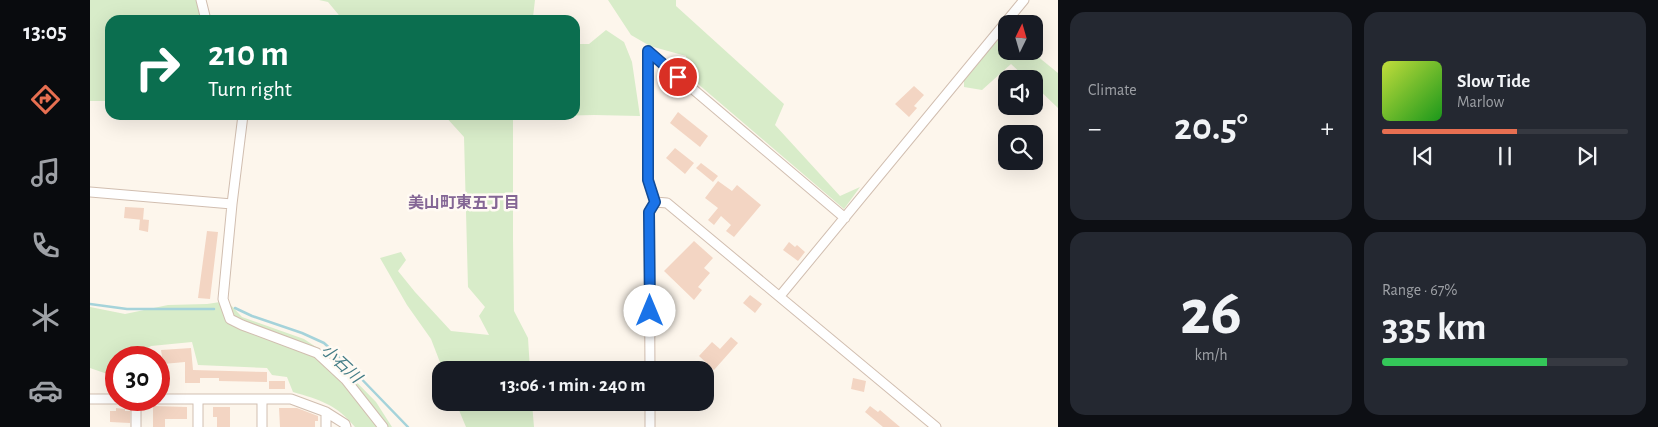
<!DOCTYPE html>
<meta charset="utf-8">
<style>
body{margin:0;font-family:"Alegreya Sans","Noto Sans JP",sans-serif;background:#242831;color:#f1f3f6;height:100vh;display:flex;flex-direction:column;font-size:19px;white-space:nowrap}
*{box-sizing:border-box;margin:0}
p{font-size:16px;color:#9ea1a6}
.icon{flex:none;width:28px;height:28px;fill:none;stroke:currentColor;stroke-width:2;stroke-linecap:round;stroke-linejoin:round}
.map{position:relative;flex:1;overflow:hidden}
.side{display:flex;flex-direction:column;gap:12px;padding:12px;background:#0d0f14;width:600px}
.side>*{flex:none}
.banner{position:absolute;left:15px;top:15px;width:475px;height:105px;border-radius:15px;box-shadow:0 5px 20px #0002;background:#0b6e4f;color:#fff;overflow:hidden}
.needle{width:32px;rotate:5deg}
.fabs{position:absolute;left:908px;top:15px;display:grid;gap:10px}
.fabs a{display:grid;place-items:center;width:45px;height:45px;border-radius:10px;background:#171b24;box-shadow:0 5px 20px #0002;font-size:25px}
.speed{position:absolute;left:15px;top:346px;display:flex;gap:10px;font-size:25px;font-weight:700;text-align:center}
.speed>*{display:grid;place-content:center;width:65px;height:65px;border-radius:50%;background:#171b24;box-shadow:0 5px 20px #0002;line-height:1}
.speed .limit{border:8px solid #d22;background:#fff;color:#111}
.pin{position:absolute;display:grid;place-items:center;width:42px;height:42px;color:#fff;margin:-21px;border:2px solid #fff;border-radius:50%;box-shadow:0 1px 5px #0007}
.me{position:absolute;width:55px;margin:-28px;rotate:0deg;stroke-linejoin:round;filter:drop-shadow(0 0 4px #0008)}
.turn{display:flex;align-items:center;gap:18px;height:105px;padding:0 20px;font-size:22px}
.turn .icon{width:65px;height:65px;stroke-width:2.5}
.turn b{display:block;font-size:35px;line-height:42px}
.big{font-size:38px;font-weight:700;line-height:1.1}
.side .card{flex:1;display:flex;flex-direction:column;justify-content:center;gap:8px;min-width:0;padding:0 18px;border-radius:15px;background:#242831}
.side .dial{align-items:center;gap:0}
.dial b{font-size:65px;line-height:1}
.song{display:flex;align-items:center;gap:15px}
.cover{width:60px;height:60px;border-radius:8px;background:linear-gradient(135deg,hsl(70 70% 55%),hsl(120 70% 35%))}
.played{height:5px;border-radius:2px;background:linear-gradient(90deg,#e76f51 55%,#363941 55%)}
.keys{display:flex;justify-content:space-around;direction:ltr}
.heat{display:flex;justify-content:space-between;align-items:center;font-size:28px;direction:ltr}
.charge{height:8px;border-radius:4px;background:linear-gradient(90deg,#34c759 67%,#363941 0)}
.side .tiles{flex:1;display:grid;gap:12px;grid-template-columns:repeat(2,1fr)}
.trip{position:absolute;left:342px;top:361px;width:282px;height:50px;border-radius:15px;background:#171b24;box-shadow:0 5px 20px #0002;font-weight:700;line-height:50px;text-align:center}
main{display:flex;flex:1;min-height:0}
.menu{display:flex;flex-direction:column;width:90px;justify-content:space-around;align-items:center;background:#090b0e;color:#9ea1a6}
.menu .icon{width:35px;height:35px}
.menu .current{color:#e76f51}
.menu b{font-size:22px;color:#f1f3f6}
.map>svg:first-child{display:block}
.green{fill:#d8ecc9}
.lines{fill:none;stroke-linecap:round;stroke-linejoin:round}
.stream{stroke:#a5d3da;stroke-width:2.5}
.building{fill:#f3d5c3}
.street-casing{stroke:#d1beb0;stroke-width:11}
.street{stroke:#fff;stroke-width:9}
.route-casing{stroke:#114b97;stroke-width:12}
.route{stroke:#1a73e8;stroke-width:9}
.labels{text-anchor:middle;stroke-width:5;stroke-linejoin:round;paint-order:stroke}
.neighbourhood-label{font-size:16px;font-weight:bold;fill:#846695;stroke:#fffaf3}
.water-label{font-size:16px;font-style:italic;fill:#437c86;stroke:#fffaf3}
</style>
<main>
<nav class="menu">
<b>13:05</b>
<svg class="icon current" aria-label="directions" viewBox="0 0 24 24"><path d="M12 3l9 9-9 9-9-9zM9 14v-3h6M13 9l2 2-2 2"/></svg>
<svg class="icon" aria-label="music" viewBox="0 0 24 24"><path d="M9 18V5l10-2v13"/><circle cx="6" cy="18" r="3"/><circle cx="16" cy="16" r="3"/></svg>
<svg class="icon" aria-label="phone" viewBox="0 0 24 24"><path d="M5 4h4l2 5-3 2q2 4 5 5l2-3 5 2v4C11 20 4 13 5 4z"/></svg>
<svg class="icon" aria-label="climate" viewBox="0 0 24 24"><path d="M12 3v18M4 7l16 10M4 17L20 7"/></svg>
<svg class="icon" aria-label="car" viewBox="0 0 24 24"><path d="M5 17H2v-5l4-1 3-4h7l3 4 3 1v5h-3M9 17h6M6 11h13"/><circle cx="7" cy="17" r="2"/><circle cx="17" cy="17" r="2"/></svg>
</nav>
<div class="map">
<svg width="968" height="427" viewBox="0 0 968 427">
<rect width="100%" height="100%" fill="#fdf6ec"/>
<path class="green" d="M0 0H107L114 20H20V101H0Z
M229 0H445L443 17 446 20H253L238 2Z
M518 0H586V6L694 104 685 125 750 196 770 187 754 209 594 72 596 56 560 46 541 35Z
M516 30 534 42 542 62 550 116 504 115 423 117V239L424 311 438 338 440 370H353L341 339 317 305 290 258 311 252 316 260 308 271 325 292 361 331 399 335 389 316 395 307 378 287 374 137 354 115H485V44H499Z
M916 31V51H941L968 73V108L944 85V79H937L921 64 892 90 874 87V78Z
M137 301 152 317 214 339 244 359 286 402 302 427H265C246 404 230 400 203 392L197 377 182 375 177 368 108 365 102 342 61 346 43 357 26 358V377L0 368V307L35 314 78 305 117 304Z
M366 403H442L444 427H376Z"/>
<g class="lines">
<path class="stream" d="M0 304 37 309H124
M145 308 162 316 212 333 234 343 258 365 318 427"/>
</g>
<path class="building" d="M824 86 834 95 824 106 827 108 819 117 805 104Z
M588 112 618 136 610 147 580 123Z
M585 148 604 163 595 174 576 158Z
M611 163 628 176 623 182 606 168Z
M628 181 642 191 647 185 671 205 644 237 636 231 641 225 631 216 624 225 618 220 628 208 615 198Z
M35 207 54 208 53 220 34 218Z
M50 219 59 220 58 232 49 230Z
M117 231 128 232 120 299 108 298Z
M604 241 623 258 614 268 620 273 608 287 612 290 604 300 574 271Z
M699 242 705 247 707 245 715 252 708 261 693 250Z
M660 295 672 304 665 313 653 303Z
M641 337 648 343 624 370 609 356 622 342 630 349Z
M101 348 103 370 177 372V382L129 381V378H110V383H95V362L73 364 71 350Z
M763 378 776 381 774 392 761 389Z
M179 381H195V389H179Z
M63 406 97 407V419H75V427H63Z
M780 406 788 412 790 410 810 427H793L775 412Z
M123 407H140V427H127V417H123Z
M26 408 35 409V411H40V423L20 422V411H26Z
M189 408H207L228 416V421H225V427H190Z"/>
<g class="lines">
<defs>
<path id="street" d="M111 0 116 20
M558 51V180L565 202 559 212 560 370
M558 51 755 218
M153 115 142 204 133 299 140 319 152 325 227 353 256 380 293 427
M0 192 142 204
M565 202 577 203 846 427
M690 296 934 0
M0 399H26
M69 399H201L236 412 255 424 256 427
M172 399V427
M46 400V427
M108 400V427
M560 402V427
M236 412V427"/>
</defs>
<use href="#street" class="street-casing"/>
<use href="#street" class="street"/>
</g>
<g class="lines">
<defs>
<path id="route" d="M560 311 559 212 565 202 558 180V51L588 77"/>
</defs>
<use href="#route" class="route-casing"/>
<use href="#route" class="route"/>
</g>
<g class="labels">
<g class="neighbourhood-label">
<text x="374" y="208">美山町東五丁目</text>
</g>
<g class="water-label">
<text transform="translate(252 363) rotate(43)" y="6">小石川</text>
</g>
</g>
</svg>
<div class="fabs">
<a><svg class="needle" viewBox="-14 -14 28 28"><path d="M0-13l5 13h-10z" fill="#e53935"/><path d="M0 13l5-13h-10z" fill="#9ea1a6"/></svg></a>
<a><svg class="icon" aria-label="sound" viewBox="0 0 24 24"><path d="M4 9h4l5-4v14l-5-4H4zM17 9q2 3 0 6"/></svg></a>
<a><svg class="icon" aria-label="search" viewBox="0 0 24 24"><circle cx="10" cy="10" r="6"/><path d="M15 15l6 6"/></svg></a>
</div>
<div class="speed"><div class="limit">30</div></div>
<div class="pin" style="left:588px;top:77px;background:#d93025"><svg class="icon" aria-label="arrive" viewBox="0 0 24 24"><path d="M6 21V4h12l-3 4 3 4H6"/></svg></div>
<svg class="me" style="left:560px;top:311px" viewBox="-20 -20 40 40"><circle r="19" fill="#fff"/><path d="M0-13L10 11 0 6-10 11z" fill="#1a73e8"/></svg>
<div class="trip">13:06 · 1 min · 240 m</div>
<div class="banner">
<div class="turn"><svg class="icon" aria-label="right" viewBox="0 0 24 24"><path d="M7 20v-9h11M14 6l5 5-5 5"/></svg><div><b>210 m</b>Turn right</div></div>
</div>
</div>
<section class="side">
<div class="tiles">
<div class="card"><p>Climate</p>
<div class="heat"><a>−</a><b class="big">20.5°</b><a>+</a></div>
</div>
<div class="card">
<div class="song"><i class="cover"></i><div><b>Slow Tide</b><p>Marlow</p></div></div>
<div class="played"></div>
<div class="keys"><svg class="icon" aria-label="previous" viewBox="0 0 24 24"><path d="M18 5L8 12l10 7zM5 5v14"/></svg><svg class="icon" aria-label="pause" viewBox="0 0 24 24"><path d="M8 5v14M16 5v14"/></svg><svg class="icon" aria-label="next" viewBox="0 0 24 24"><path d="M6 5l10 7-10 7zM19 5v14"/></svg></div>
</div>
<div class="card dial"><b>26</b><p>km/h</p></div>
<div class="card"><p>Range · 67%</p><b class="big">335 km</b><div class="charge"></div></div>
</div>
</section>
</main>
